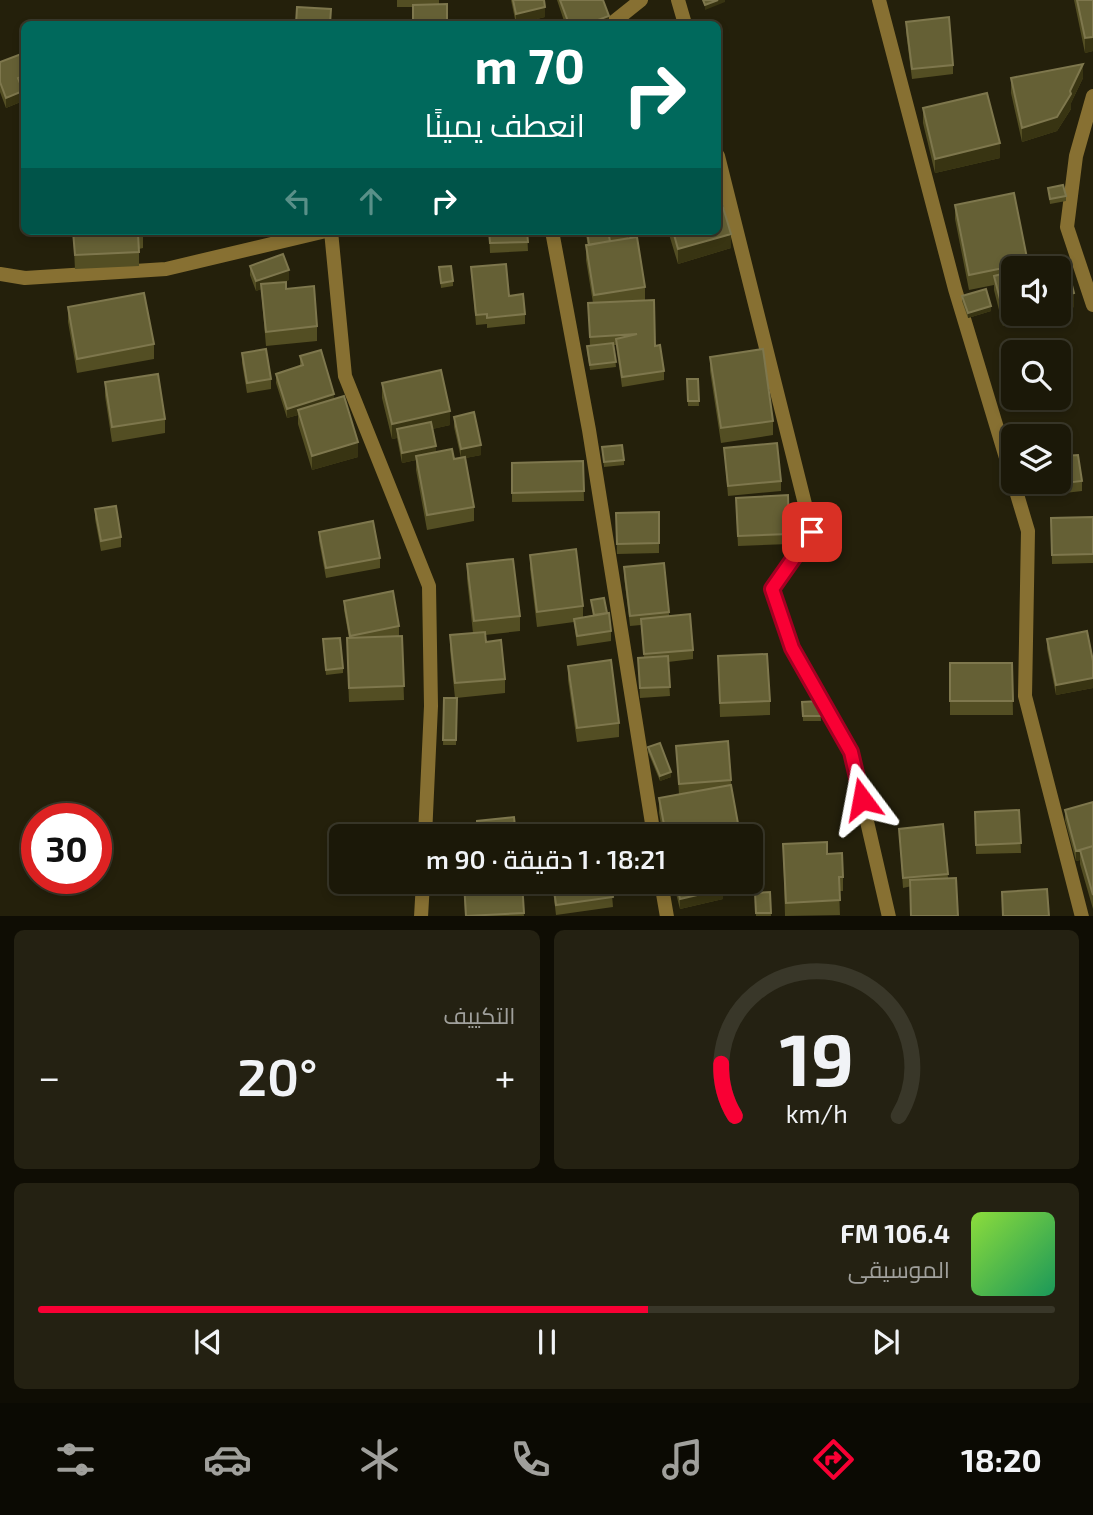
<!DOCTYPE html>
<html lang="ar">
<meta charset="utf-8">
<style>
body{margin:0;font-family:"Exo 2",Cairo,sans-serif;background:#242112;color:#f1f3f6;direction:rtl;height:100vh;display:flex;flex-direction:column;font-size:26px;white-space:nowrap}
*{box-sizing:border-box;margin:0}
p{font-size:23px;color:#a0a09c}
.icon{flex:none;width:38px;height:38px;fill:none;stroke:currentColor;stroke-width:2;stroke-linecap:round;stroke-linejoin:round}
.map{position:relative;height:916px;overflow:hidden;direction:ltr}
.panel{display:flex;flex-direction:column;gap:14px;padding:14px;background:#0f0d04;flex:1}
.panel>*{flex:none}
.hud{position:absolute;left:21px;top:21px;width:700px;height:214px;border-radius:10px;box-shadow:0 4px 10px #0003,0 0 0 2px #393729;direction:rtl;background:#00695c;color:#fff;overflow:hidden}
.buttons{position:absolute;left:1001px;top:256px;display:grid;gap:14px}
.buttons a{display:grid;place-items:center;width:70px;height:70px;border-radius:10px;background:#1b1808;box-shadow:0 4px 10px #0003,0 0 0 2px #393729;font-size:35px}
.speed{position:absolute;left:21px;top:803px;display:flex;gap:14px;font-size:35px;font-weight:700;text-align:center}
.speed>*{display:grid;place-content:center;width:91px;height:91px;border-radius:50%;background:#1b1808;box-shadow:0 4px 10px #0003,0 0 0 2px #393729;line-height:1}
.speed .limit{border:10px solid #d22;background:#fff;color:#111}
.pin{position:absolute;display:grid;place-items:center;width:60px;height:60px;color:#fff;margin:-30px;border-radius:14px;box-shadow:0 4px 10px #0006}
.me{position:absolute;width:77px;margin:-38px;rotate:347deg;stroke-linejoin:round;filter:drop-shadow(0 0 5px #0008)}
.turn{display:flex;align-items:center;gap:24px;height:147px;padding:0 21px;font-size:32px}
.turn .icon{width:91px;height:91px;stroke-width:2.5}
.turn b{display:block;font-size:49px;line-height:60px}
.lanes{display:flex;align-items:center;height:66px;padding:0 21px;background:#0003;justify-content:center;gap:35px;direction:ltr}
.lanes .off{opacity:.35}
.big{font-size:52px;font-weight:600;line-height:1.1}
.panel .widget{flex:1;display:flex;flex-direction:column;justify-content:center;gap:10px;min-width:0;padding:0 24px;border-radius:10px;background:#242112}
.panel .dial{align-items:center;gap:0}
.dial svg{height:182px;overflow:visible;fill:none;stroke:#393729;stroke-width:7;stroke-linecap:round;text-anchor:middle}
.dial text{fill:#f1f3f6;stroke:none}
.song{display:flex;align-items:center;gap:21px}
.cover{width:84px;height:84px;border-radius:10px;background:linear-gradient(135deg,hsl(90 70% 55%),hsl(150 70% 35%))}
.played{height:7px;border-radius:4px;background:linear-gradient(90deg,#f90034 60%,#393729 60%)}
.keys{display:flex;justify-content:space-around;direction:ltr}
.heat{display:flex;justify-content:space-between;align-items:center;font-size:38px;direction:ltr}
.panel .tiles{flex:1;display:grid;gap:14px;grid-template-columns:1fr 1fr}
.widget:last-child{grid-column:span 2}
.trip{position:absolute;left:329px;top:824px;width:434px;height:70px;border-radius:10px;background:#1b1808;box-shadow:0 4px 10px #0003,0 0 0 2px #393729;font-weight:600;line-height:70px;text-align:center;direction:rtl}
.tabs{display:flex;height:112px;justify-content:space-around;align-items:center;background:#0b0a03;color:#a0a09c}
.tabs .icon{width:49px;height:49px}
.tabs .active{color:#f90034}
.tabs b{font-size:32px;color:#f1f3f6}
.map>svg:first-child{display:block}
.lines{fill:none;stroke-linecap:round;stroke-linejoin:round}
.street{stroke:#877032;stroke-width:14}
.wall{fill:#534e23}
.shaded-wall{fill:#383412}
.building{fill:#656035;stroke:#7e774d;stroke-width:2}
.route-casing{stroke:#a20022;stroke-width:18}
.route{stroke:#f90034;stroke-width:12}
</style>
<div class="map">
<svg width="1093" height="917" viewBox="0 0 1093 917">
<rect width="100%" height="100%" fill="#24200b"/>
<g class="lines">
<path class="street" d="M678 0 685 24
M879 0 955 289 1013 481
M611 24 641 0
M1093 96 1076 156 1067 227 1093 305
M718 156 812 532 772 589 792 648 851 752 889 917
M331 231 345 376 429 586 431 706 425 836
M552 231 589 430 654 836
M0 274 25 278 166 269 326 231
M1013 481 1028 531 1025 696 1082 917
M661 882 667 917
M421 917 423 882"/>
</g>
<path class="wall" d="M397 0H439V4L413 7H397Z
M511 0H544L545 17 516 24Z
M557 0H603L609 24H565Z
M1074 0H1093V51L1085 53Z
M906 22 953 65V74L912 79 906 32Z
M24 53V86L21 87 23 101 6 108 0 92V62Z
M1011 78H1083L1071 103V109L1057 131 1022 142 1011 93Z
M923 108 1000 158 935 173 923 123Z
M1048 188 1066 196V201L1050 204Z
M1014 193 1028 267 1065 258 1074 293V307L1059 312V268H1013V313H1052L1003 326 994 290V285L969 290 955 219V205Z
M73 231H143V248L139 249V266L75 269Z
M489 231H527L528 251 490 253Z
M585 231H628V238L645 287V301L655 346 664 371V380L622 387 616 345H614L616 367 590 370 587 351V346H590L588 303H593L586 260V245H588Z
M668 231H718L731 248 678 264Z
M250 266 289 280 282 282 286 289 317 326V341L266 346 261 289 256 291 250 275Z
M439 267 453 281V286L441 288Z
M471 267 509 296 525 314V324L487 328V324L476 325Z
M962 296 991 311 968 318 962 301Z
M68 307 154 344V359L77 373 68 322Z
M242 353 271 379V389L247 393 242 363Z
M300 356 334 399 358 457 312 470 298 424V415L287 418 276 383V374L300 366Z
M710 357 773 421V435L721 443 710 371Z
M687 379H698L699 406H688Z
M105 382 165 419V433L112 442 105 396Z
M382 383 450 425 432 429 436 452 454 459 461 458 454 427V417L481 455 465 458 474 507V521L427 530 416 470V460L402 463 397 438 392 439 382 398Z
M602 447 624 460V465L604 467Z
M724 448 781 481V491L728 496Z
M1063 456 1082 481V491L1039 496 1037 481H1059Z
M583 461 584 501 512 502V463Z
M788 495 789 544 738 546 736 507Z
M95 509 121 537V547L101 551 95 519Z
M659 512V553L617 554 616 513Z
M1093 517V563L1052 564 1051 518Z
M319 532 380 558V568L326 578 319 541Z
M530 555 583 606V617L593 615 591 600 611 631V641L577 646 574 622 537 627 530 569Z
M467 564 520 616V631L485 635 486 642 505 679V693L456 698H457L456 745H443L444 698H455L450 650V635L473 633 467 579Z
M624 567 669 612V616L693 650V659L668 662 670 696 640 698 638 658H644L641 625 630 626 624 577Z
M344 601 399 626V636H402L404 700 349 702 347 652V638H349L344 610Z
M1047 639 1093 661V688L1056 695 1047 649Z
M323 644 343 668V673L326 675Z
M718 656 770 701V715L720 717Z
M950 663H1012L1013 715H950Z
M568 666 619 723V737L577 742 568 680Z
M820 701 821 721H803L802 702Z
M676 746 731 780V787L739 829V836H663L659 813V798L679 794Z
M648 747 671 777 660 781 648 752Z
M1093 802V909L1080 864V860L1076 861 1065 820V810Z
M1019 810 1021 853 976 854 975 812Z
M943 824 948 878 903 888 899 829Z
M783 844 827 854 843 877V891H839L840 915 785 916Z
M464 882H522L524 916H465Z
M552 882H611L613 907 556 915Z
M673 882H730L722 884 723 899 680 909Z
M770 892 771 916H756L755 893Z"/>
<path class="shaded-wall" d="M718 0H725V2L705 10V5Z
M545 7V17L516 24V14Z
M609 16V24H587Z
M1093 37V51L1085 53V38Z
M1083 64V78L1071 103V109L1057 131 1022 142V128L1070 91Z
M24 76V86L18 88V78Z
M23 91V101L6 108V98Z
M1000 143V158L935 173V159Z
M731 234V248L678 264V249Z
M289 270V280L256 291V281Z
M1074 293V307L1059 312V297Z
M991 306V311L968 318V313Z
M1013 309V313H1052L1003 326V311Z
M334 394V404L298 410V415L287 418V409Z
M450 411V425L398 437 397 429V438L392 439V424Z
M358 442V457L312 470V456Z
M481 445V455L461 459V449Z
M436 446V455L416 456V460L402 463V453Z
M1093 678V688L1056 695V685Z
M671 772V777L660 781V776Z
M1080 850V860L1076 861V851Z
M723 889V899L680 909V899Z"/>
<path class="building" d="M513 0H544L545 7 516 14Z
M560 0H603L609 16 587 24H569Z
M703 0H718L705 5Z
M1077 0H1093V37L1085 38Z
M447 4V24H413V5Z
M297 7 331 9 330 24H296Z
M949 17 953 65 912 69 906 22Z
M24 53V76L18 78 23 91 6 98 0 82V62Z
M1083 64 1070 91 1071 94 1057 117 1022 128 1011 78Z
M987 93 1000 143 935 159 923 108Z
M1063 185 1066 196 1050 199 1048 188Z
M1014 193 1028 263 969 275 955 205Z
M718 194H719L731 234 678 249 673 231H718Z
M73 231H143V234H138L139 252 75 255Z
M489 231H527L528 242 490 243Z
M587 231H628V233L609 236 610 241 589 245Z
M637 237 645 287 594 295 586 245Z
M283 254 289 270 256 281 250 266Z
M1065 258 1074 293 1059 297V268H1026Z
M506 264 509 296 523 294 525 314 487 318V314L476 315 471 267Z
M451 266 453 281 441 283 439 267Z
M1013 271V309L1003 311 994 276Z
M286 282V289L314 286 317 326 266 332 261 284Z
M986 289 991 306 968 313 962 296Z
M144 293 154 344 77 359 68 307Z
M654 300 655 346 660 345 664 371 622 377 616 339 637 334 590 337 588 303Z
M613 343 616 362 590 365 587 346Z
M266 349 271 379 247 383 242 353Z
M763 349 773 421 721 428 710 357Z
M321 350 334 394 287 409 276 374 303 365 300 356Z
M441 370 450 411 392 424 382 383Z
M158 374 165 419 112 427 105 382Z
M687 379H698L699 401H688Z
M344 396 358 442 312 456 298 410Z
M474 412 481 445 461 449 454 417Z
M431 422 436 446 402 453 397 429Z
M1060 430 1063 456 1078 455 1082 481 1039 486V481H1059V436H1033L1032 433Z
M777 443 781 481 728 486 724 448Z
M622 445 624 460 604 462 602 447Z
M452 449 454 459 465 457 474 507 427 515 416 456Z
M583 461 584 491 512 493V463Z
M788 495 789 534 738 536 736 498Z
M116 506 121 537 101 541 95 509Z
M659 512V543L617 544 616 513Z
M1093 517V554L1052 555 1051 518Z
M373 521 380 558 326 568 319 532Z
M576 549 583 606 537 612 530 555Z
M513 559 520 616 474 621 467 564Z
M664 563 669 612 630 616 624 567Z
M393 591 399 626 350 636 344 601Z
M604 598 607 613 594 615 591 600Z
M609 613 611 631 577 636 574 619Z
M690 614 693 650 644 654 641 619Z
M1087 631 1093 661V678L1056 685 1047 639Z
M485 632 486 642 501 640 505 679 455 683 450 635Z
M402 636 404 686 349 688 347 638Z
M340 638 343 668 326 670 323 639Z
M767 654 770 701 720 703 718 656Z
M668 656 670 687 640 688 638 658Z
M611 660 619 723 577 728 568 666Z
M950 663H1012L1013 701H950Z
M444 698H457L456 740H443Z
M820 701 821 716H803L802 702Z
M728 741 731 780 679 784 676 746Z
M660 743 671 772 660 776 648 747Z
M731 785 739 829 697 836H685L683 827 665 830 659 798Z
M1093 802V846L1076 851 1065 810Z
M1019 810 1021 843 976 845 975 812Z
M514 817 516 836H460L459 830 477 828V821Z
M943 824 948 874 903 878 899 829Z
M827 842V854L842 853 843 877H839L840 900 786 903 783 844Z
M1093 846V895L1080 850Z
M956 878 958 916H911L910 880Z
M464 882H522L524 913 466 916Z
M553 882H611L613 897 556 905Z
M676 882H722L723 889 680 899Z
M1047 889 1049 916H1003L1002 892Z
M770 892 771 913H756L755 893Z"/>
<g class="lines">
<defs>
<path id="route" d="M812 532 772 589 792 648 851 752 862 799"/>
</defs>
<use href="#route" class="route-casing"/>
<use href="#route" class="route"/>
</g>
</svg>
<div class="buttons">
<a><svg class="icon" aria-label="sound" viewBox="0 0 24 24"><path d="M4 9h4l5-4v14l-5-4H4zM17 9q2 3 0 6"/></svg></a>
<a><svg class="icon" aria-label="search" viewBox="0 0 24 24"><circle cx="10" cy="10" r="6"/><path d="M15 15l6 6"/></svg></a>
<a><svg class="icon" aria-label="layers" viewBox="0 0 24 24"><path d="M12 4l9 5-9 5-9-5zM3 14l9 5 9-5"/></svg></a>
</div>
<div class="speed"><div class="limit">30</div></div>
<div class="pin" style="left:812px;top:532px;background:#d93025"><svg class="icon" aria-label="arrive" viewBox="0 0 24 24"><path d="M6 21V4h12l-3 4 3 4H6"/></svg></div>
<svg class="me" style="left:862px;top:799px" viewBox="-20 -20 40 40"><path d="M0-17L14 15 0 8-14 15z" fill="#f90034" stroke="#fff" stroke-width="4"/></svg>
<div class="trip">18:21 · 1 دقيقة · 90 m</div>
<div class="hud">
<div class="turn"><svg class="icon" aria-label="right" viewBox="0 0 24 24"><path d="M7 20v-9h11M14 6l5 5-5 5"/></svg><div><b>70 m</b>انعطف يمينًا</div></div>
<div class="lanes"><svg class="icon off" aria-label="left" viewBox="0 0 24 24"><path d="M17 20v-9H6M10 6l-5 5 5 5"/></svg><svg class="icon off" aria-label="ahead" viewBox="0 0 24 24"><path d="M12 20V5M6 11l6-6 6 6"/></svg><svg class="icon" aria-label="right" viewBox="0 0 24 24"><path d="M7 20v-9h11M14 6l5 5-5 5"/></svg></div>
</div>
</div>
<section class="panel">
<div class="tiles">
<div class="widget dial"><svg viewBox="0 0 100 80">
<path d="M14 69A42 42 0 1 1 86 69"/>
<path d="M14 69A42 42 0 0 1 8 46" stroke="#f90034"/>
<text x="50" y="56" font-size="32" font-weight="700">19</text>
<text x="50" y="72" font-size="11">km/h</text>
</svg></div>
<div class="widget"><p>التكييف</p>
<div class="heat"><a>−</a><b class="big">20°</b><a>+</a></div>
</div>
<div class="widget">
<div class="song"><i class="cover"></i><div><b>106.4 FM</b><p>الموسيقى</p></div></div>
<div class="played"></div>
<div class="keys"><svg class="icon" aria-label="previous" viewBox="0 0 24 24"><path d="M18 5L8 12l10 7zM5 5v14"/></svg><svg class="icon" aria-label="pause" viewBox="0 0 24 24"><path d="M8 5v14M16 5v14"/></svg><svg class="icon" aria-label="next" viewBox="0 0 24 24"><path d="M6 5l10 7-10 7zM19 5v14"/></svg></div>
</div>
</div>
</section>
<nav class="tabs">
<b>18:20</b>
<svg class="icon active" aria-label="directions" viewBox="0 0 24 24"><path d="M12 3l9 9-9 9-9-9zM9 14v-3h6M13 9l2 2-2 2"/></svg>
<svg class="icon" aria-label="music" viewBox="0 0 24 24"><path d="M9 18V5l10-2v13"/><circle cx="6" cy="18" r="3"/><circle cx="16" cy="16" r="3"/></svg>
<svg class="icon" aria-label="phone" viewBox="0 0 24 24"><path d="M5 4h4l2 5-3 2q2 4 5 5l2-3 5 2v4C11 20 4 13 5 4z"/></svg>
<svg class="icon" aria-label="climate" viewBox="0 0 24 24"><path d="M12 3v18M4 7l16 10M4 17L20 7"/></svg>
<svg class="icon" aria-label="car" viewBox="0 0 24 24"><path d="M5 17H2v-5l4-1 3-4h7l3 4 3 1v5h-3M9 17h6M6 11h13"/><circle cx="7" cy="17" r="2"/><circle cx="17" cy="17" r="2"/></svg>
<svg class="icon" aria-label="filters" viewBox="0 0 24 24"><path d="M4 7h16M4 17h16"/><circle cx="9" cy="7" r="2"/><circle cx="15" cy="17" r="2"/></svg>
</nav>
